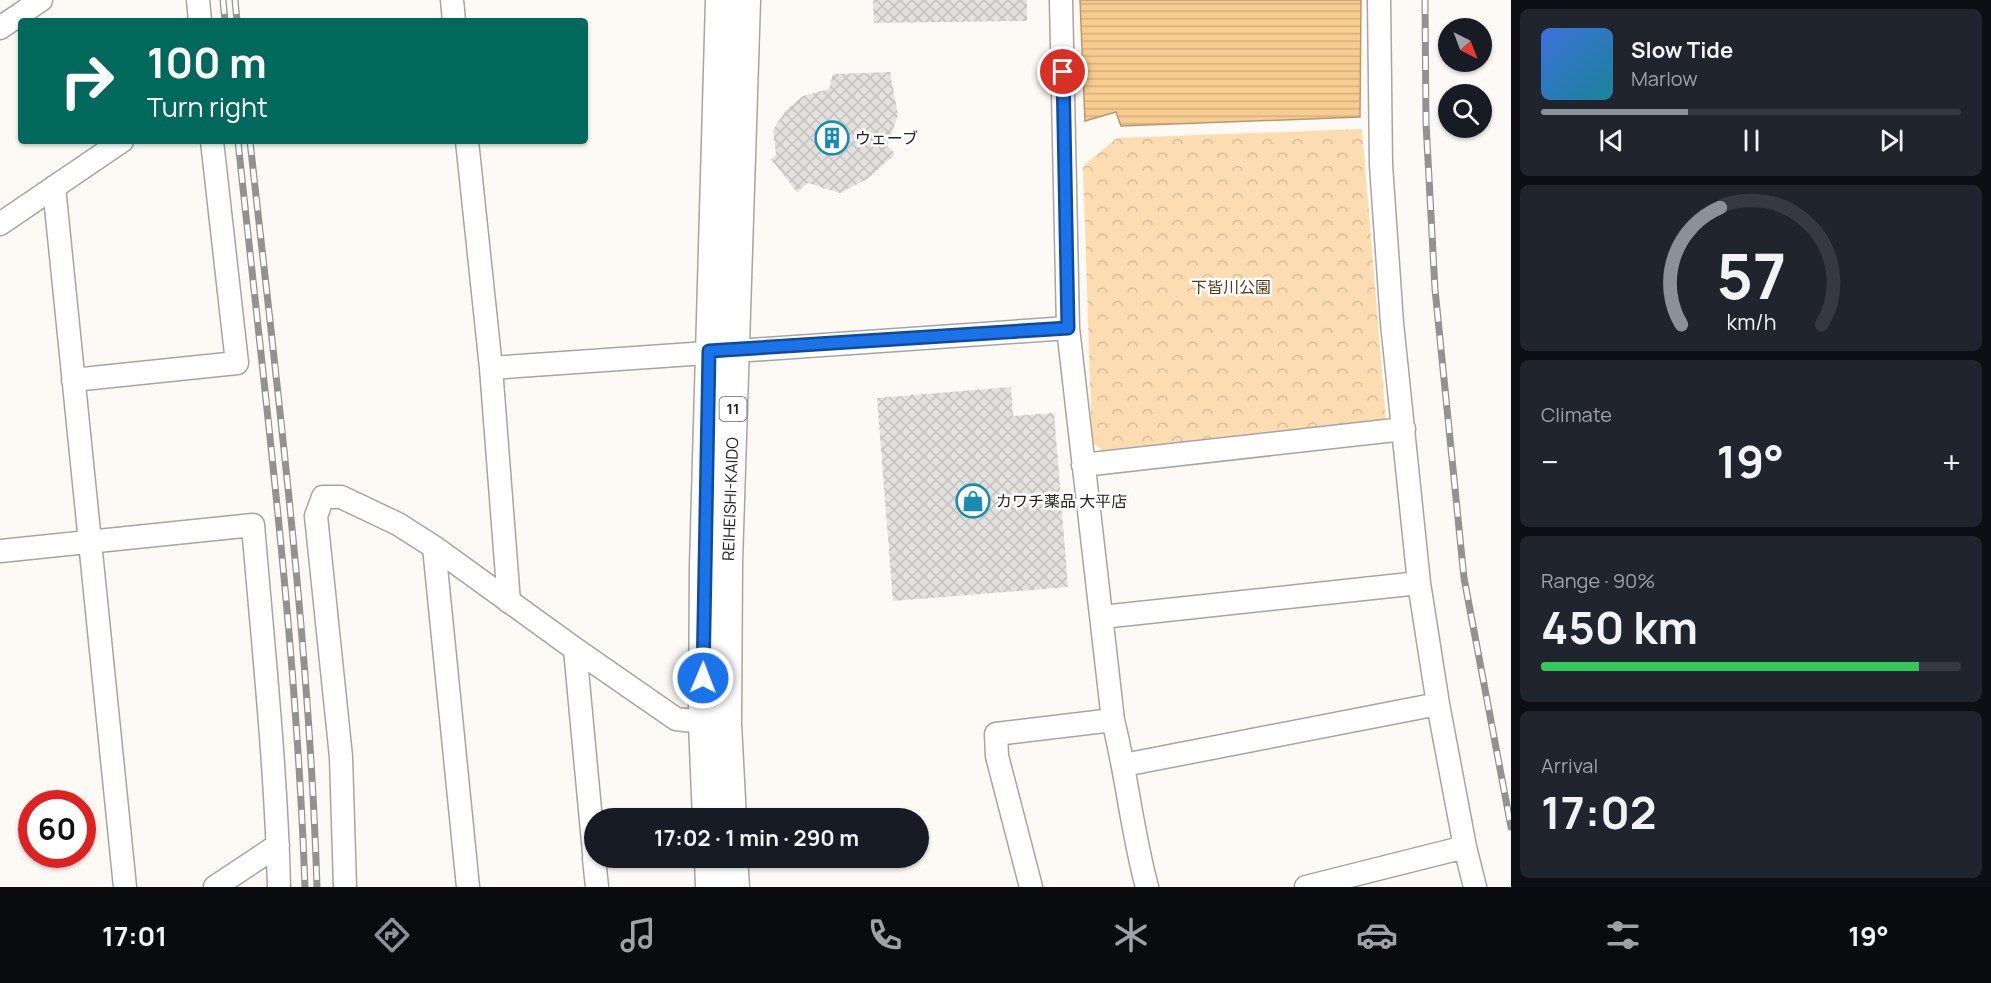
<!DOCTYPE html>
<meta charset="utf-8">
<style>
body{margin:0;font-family:Manrope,"Noto Sans JP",sans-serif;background:#20242c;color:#f1f3f6;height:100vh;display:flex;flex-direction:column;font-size:22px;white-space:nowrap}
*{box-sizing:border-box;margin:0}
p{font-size:20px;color:#9ea1a6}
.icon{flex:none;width:33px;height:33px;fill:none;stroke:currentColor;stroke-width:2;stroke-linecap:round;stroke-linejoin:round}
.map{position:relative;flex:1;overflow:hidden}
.drawer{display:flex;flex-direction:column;gap:9px;padding:9px;background:#0d0f14;width:480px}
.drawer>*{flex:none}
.banner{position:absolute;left:18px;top:18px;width:570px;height:126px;border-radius:6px;box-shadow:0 2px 4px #0004;background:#00695c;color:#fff;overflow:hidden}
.needle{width:39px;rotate:138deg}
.fabs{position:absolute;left:1438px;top:18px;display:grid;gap:12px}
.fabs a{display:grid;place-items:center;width:54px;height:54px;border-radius:50%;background:#171b24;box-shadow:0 2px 4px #0004;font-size:30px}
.speed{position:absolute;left:18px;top:790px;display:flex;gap:12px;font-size:30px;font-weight:700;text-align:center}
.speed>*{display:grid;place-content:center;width:78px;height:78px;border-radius:50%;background:#171b24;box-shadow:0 2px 4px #0004;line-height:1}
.speed .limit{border:9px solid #d22;background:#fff;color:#111}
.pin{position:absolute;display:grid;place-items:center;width:51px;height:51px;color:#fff;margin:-26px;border:3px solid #fff;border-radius:50%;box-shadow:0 2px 6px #0007}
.me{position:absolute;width:66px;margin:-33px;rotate:1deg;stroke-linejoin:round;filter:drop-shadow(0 0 4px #0008)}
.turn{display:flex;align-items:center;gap:21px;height:126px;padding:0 30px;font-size:27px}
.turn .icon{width:78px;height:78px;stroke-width:2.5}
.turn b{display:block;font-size:42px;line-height:51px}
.big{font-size:45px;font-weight:700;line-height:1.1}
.drawer .card{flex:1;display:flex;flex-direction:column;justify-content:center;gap:9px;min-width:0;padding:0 21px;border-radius:9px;background:#20242c}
.drawer .dial{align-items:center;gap:0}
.dial svg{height:156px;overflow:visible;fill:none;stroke:#363941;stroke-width:7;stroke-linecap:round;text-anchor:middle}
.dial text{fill:#f1f3f6;stroke:none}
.song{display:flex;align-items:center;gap:18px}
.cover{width:72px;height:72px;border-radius:9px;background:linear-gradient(135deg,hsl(220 70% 55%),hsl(190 70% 35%))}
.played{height:6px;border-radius:3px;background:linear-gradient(90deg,#8c9099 35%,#363941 35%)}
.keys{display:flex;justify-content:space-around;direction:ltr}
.heat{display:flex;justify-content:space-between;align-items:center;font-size:33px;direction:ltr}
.charge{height:9px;border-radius:4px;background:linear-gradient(90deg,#34c759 90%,#363941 0)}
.trip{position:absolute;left:584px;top:808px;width:345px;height:60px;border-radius:30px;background:#171b24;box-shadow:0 2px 4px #0004;font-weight:700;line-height:60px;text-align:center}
.dock{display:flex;height:96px;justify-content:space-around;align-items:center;background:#090b0e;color:#9ea1a6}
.dock .icon{width:42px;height:42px}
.dock .active{color:#8c9099}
.dock b{font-size:27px;color:#f1f3f6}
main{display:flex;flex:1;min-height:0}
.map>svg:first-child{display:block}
.forest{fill:url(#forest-crowns)}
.water{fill:url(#water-rules);stroke:#b8996f;stroke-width:1.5}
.building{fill:url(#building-cross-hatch)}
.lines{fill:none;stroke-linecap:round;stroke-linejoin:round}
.minor-casing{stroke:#a7a5a1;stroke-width:25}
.major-casing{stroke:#a7a5a1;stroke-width:31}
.minor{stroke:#fff;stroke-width:22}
.major{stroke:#fff;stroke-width:28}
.rail-casing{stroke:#949290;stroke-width:7}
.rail{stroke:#fff;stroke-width:4.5;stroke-dasharray:14;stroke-linecap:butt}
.route-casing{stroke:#114b97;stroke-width:15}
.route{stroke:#1a73e8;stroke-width:10}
.labels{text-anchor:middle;stroke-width:5;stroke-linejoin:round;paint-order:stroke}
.shield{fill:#fff;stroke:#656464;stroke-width:1.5}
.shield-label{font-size:15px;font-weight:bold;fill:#232221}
.poi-label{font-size:16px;fill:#232221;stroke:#fff;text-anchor:start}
.park-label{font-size:16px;fill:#513b19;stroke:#fff}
.street-label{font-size:16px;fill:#232221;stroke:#fff}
</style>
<main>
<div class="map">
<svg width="1511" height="887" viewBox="0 0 1511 887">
<defs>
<pattern id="forest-crowns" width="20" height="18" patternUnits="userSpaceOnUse" patternTransform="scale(1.5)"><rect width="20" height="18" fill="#fddcb1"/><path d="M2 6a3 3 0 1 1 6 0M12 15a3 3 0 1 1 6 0" fill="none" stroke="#d9bc98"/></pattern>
<pattern id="water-rules" width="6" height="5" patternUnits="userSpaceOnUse" patternTransform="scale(1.5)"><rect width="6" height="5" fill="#f8cc90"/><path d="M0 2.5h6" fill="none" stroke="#d4af7c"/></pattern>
<pattern id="building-cross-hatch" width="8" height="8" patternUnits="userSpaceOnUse" patternTransform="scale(1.5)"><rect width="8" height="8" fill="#e3e0dd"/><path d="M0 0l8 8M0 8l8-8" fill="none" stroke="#c2c0bd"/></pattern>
</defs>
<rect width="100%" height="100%" fill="#fdfaf6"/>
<path class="forest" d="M1362 129 1386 420 1107 453 1092 443 1083 166 1117 138Z"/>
<path class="water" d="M1080 0H1361L1360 117 1121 126 1116 112 1085 121Z"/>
<path class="building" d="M873 0H1027V21L874 23Z
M890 72 898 115 887 145 895 154 869 178 840 193 808 183 797 192 771 159 776 154 773 130 786 110 803 96 829 89 833 74Z
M1011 387 1013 416 1054 413 1068 587 893 601 877 398Z"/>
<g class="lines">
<defs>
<path id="minor" d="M198 0 200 21
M452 0 454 21
M1061 0 1068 328 1113 720C1127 776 1132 832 1147 887
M1379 0 1381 165 1392 323 1419 583 1438 704 1465 847 1475 887
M0 28 41 0
M467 141 491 368 509 602
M54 187 125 887
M0 224 122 141
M491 368 1068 328
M73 380 237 363 212 141
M1083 465 1404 429
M434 547 468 887
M0 551 253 525C263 645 276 766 279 887
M1102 617 1419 583
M575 649 594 853
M1124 765 1438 704
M594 858 597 887
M215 887 278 845
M345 887 341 757 316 516 323 497H341L398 524 434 547 575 649 676 719 720 724
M1031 887 997 756 996 734 1113 720
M1306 887 1465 847"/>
<path id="major" d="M707 819 703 723 704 566 720 0
M732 819 727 724 728 562 746 0
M709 858 710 887
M733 858 735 887"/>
</defs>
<use href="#minor" class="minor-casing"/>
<use href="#major" class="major-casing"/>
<use href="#minor" class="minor"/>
<use href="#major" class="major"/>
<defs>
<path id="rail" d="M223 0 225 21
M235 0 237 21
M1425 0 1426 123 1435 289 1464 578 1511 827
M238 141C264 389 296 637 305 887
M250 141C277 389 309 638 317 887"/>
</defs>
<use href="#rail" class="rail-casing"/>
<use href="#rail" class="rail"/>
</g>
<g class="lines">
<defs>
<path id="route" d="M703 678 709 351 1068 328 1063 72"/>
</defs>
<use href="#route" class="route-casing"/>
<use href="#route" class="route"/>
</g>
<defs>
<symbol id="building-ring" viewBox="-11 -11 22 22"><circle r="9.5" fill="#fff" stroke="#198db0" stroke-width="1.5"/><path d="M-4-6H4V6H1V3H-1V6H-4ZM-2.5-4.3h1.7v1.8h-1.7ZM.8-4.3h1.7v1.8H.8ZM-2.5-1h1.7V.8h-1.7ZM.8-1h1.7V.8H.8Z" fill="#198db0"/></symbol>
<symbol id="shop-ring" viewBox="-11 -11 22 22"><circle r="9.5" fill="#fff" stroke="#198db0" stroke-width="1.5"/><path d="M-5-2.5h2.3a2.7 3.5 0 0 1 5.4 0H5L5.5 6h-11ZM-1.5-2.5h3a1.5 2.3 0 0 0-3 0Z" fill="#198db0"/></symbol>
</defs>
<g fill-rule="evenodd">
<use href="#building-ring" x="813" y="119" width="38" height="38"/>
<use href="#shop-ring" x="954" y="482" width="38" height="38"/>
</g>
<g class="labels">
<rect class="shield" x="719.5" y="397" width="27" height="24" rx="4.5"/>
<g class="shield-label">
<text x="733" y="414">11</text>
</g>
<g class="poi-label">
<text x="855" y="144">ウェーブ</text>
<text x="996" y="507">カワチ薬品 大平店</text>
</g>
<g class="park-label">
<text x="1231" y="293">下皆川公園</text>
</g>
<g class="street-label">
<text transform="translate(730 499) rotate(-88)" y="6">REIHEISHI-KAIDO</text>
</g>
</g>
</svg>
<div class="fabs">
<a><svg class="needle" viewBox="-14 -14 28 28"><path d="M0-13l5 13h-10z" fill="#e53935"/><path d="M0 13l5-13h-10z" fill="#9ea1a6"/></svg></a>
<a><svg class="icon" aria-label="search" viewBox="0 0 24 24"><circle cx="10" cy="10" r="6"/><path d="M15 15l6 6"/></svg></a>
</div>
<div class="speed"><div class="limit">60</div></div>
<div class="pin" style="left:1063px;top:72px;background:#d93025"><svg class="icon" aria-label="arrive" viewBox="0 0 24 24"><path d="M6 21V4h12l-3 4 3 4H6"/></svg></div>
<svg class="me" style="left:703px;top:678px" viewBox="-20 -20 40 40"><circle r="17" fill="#1a73e8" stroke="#fff" stroke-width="3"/><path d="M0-11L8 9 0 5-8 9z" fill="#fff"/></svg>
<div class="trip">17:02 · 1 min · 290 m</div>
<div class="banner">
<div class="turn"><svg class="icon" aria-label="right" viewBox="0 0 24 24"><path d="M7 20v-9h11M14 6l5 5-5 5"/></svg><div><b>100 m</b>Turn right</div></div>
</div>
</div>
<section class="drawer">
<div class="card">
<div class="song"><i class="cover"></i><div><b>Slow Tide</b><p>Marlow</p></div></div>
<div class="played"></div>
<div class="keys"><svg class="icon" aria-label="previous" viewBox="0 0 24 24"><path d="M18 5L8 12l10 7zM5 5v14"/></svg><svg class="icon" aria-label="pause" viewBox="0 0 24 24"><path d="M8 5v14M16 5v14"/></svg><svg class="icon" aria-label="next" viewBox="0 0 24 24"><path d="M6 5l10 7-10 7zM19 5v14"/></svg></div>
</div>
<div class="card dial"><svg viewBox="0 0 100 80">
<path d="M14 69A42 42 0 1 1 86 69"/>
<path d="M14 69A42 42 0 0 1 34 9" stroke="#8c9099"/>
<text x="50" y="56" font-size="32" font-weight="700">57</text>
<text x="50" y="72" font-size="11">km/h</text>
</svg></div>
<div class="card"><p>Climate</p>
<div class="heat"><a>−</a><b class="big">19°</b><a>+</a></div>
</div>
<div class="card"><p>Range · 90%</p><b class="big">450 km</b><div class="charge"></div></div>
<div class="card"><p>Arrival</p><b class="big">17:02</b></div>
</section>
</main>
<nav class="dock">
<b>17:01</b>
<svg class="icon active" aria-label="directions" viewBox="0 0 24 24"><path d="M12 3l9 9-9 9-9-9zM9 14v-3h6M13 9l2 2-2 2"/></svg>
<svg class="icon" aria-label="music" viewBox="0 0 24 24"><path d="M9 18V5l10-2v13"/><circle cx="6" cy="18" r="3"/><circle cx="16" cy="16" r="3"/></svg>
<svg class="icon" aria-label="phone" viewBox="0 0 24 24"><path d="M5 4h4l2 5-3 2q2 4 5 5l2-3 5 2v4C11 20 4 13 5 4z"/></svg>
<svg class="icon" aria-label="climate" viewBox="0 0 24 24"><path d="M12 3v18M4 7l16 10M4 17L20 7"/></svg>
<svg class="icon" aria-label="car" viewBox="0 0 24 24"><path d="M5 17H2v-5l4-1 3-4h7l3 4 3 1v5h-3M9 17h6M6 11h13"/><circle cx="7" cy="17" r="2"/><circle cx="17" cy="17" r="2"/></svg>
<svg class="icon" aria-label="filters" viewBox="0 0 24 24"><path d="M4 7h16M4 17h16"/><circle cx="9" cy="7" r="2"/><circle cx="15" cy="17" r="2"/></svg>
<b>19°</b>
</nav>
